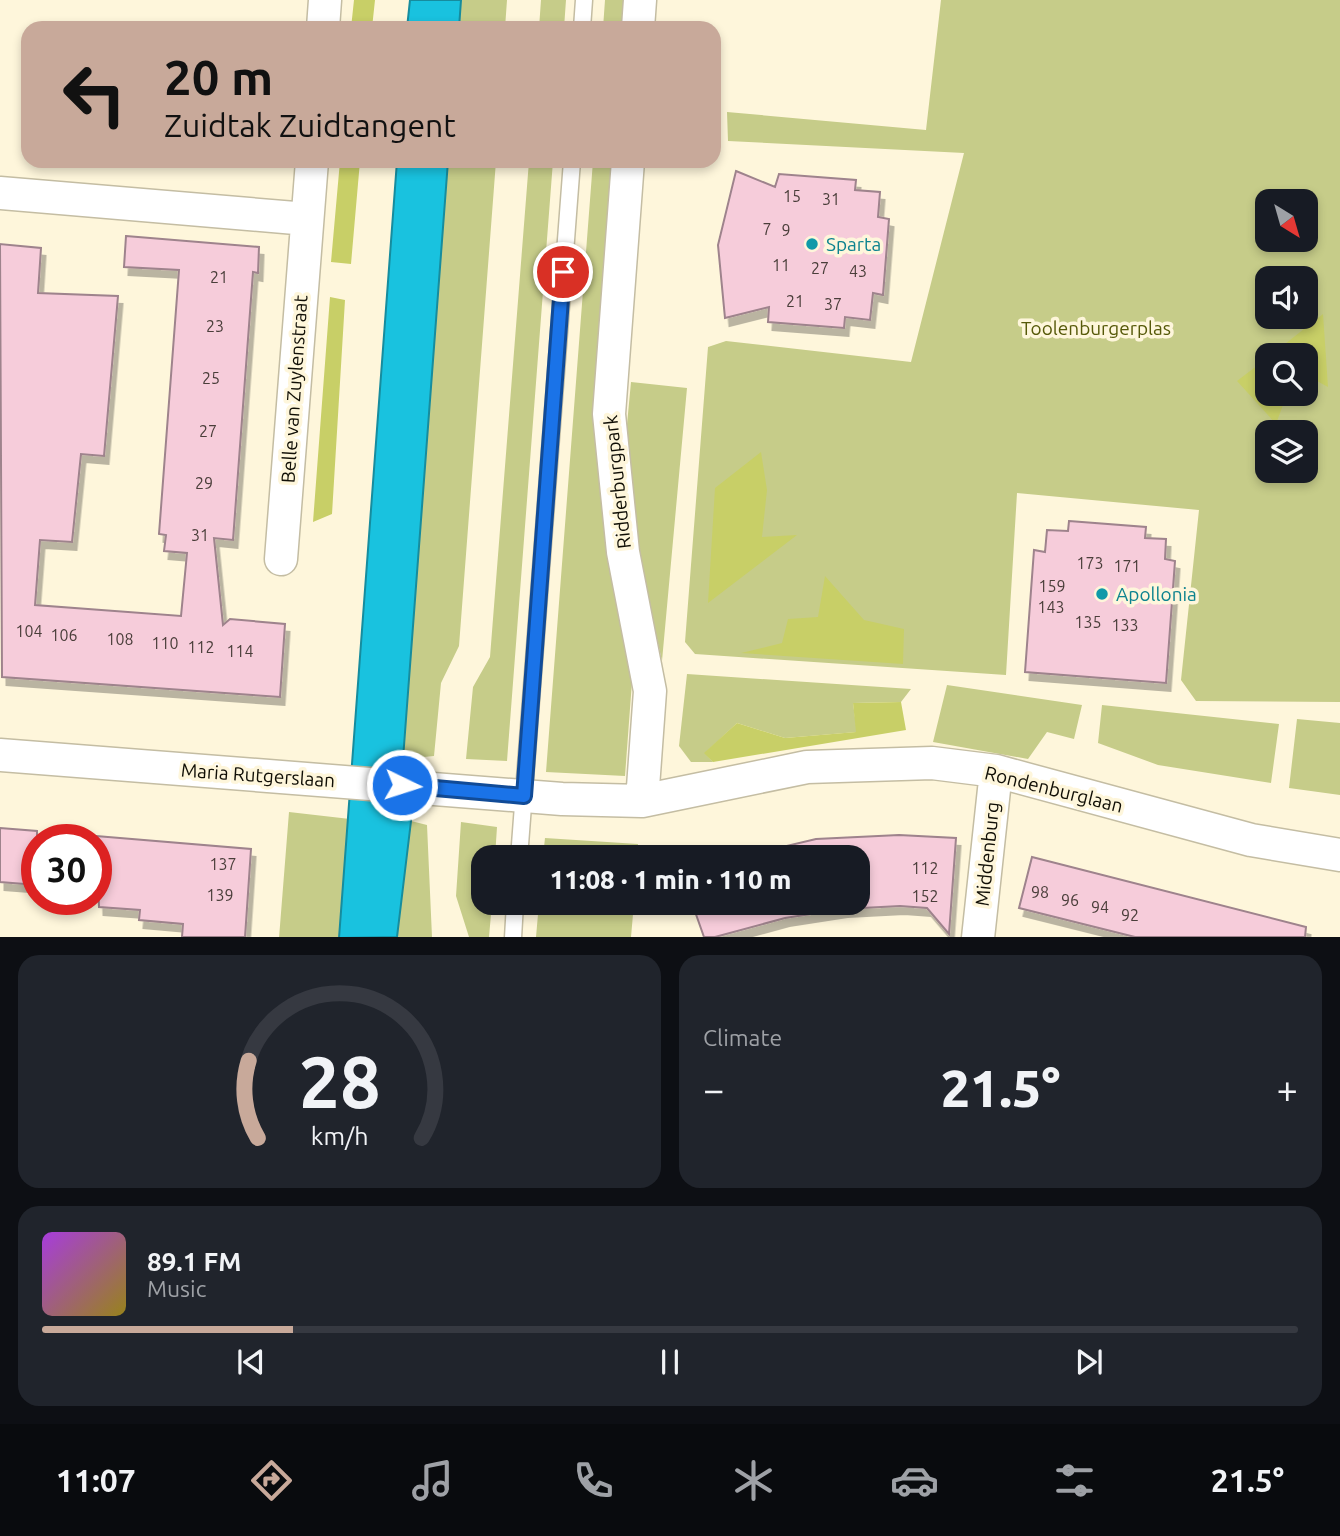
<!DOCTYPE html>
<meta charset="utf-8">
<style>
body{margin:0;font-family:Ubuntu,sans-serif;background:#20242c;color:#f1f3f6;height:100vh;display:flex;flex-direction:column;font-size:26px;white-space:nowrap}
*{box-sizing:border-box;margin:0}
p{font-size:23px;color:#9ea1a6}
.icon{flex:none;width:38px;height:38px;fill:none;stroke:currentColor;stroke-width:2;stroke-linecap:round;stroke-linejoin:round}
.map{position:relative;height:937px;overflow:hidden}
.sheet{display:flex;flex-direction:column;gap:18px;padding:18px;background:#0d0f14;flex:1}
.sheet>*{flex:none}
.banner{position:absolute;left:21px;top:21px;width:700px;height:147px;border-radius:21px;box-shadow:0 4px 10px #0003;background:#c8a99a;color:#111;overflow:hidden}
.needle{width:46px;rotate:143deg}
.buttons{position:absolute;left:1255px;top:189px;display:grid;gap:14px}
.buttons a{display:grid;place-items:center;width:63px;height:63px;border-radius:14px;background:#171b24;box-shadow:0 4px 10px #0003;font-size:35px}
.speed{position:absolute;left:21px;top:824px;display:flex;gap:14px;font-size:35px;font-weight:700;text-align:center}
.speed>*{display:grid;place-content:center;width:91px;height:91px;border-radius:50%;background:#171b24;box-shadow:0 4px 10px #0003;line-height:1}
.speed .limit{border:10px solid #d22;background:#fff;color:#111}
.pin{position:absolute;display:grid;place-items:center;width:60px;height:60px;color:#fff;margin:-30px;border:4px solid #fff;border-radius:50%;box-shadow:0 2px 7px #0007}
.me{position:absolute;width:77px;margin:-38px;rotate:94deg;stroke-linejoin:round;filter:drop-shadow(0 0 5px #0008)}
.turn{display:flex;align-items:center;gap:24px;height:147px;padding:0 28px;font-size:32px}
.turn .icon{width:91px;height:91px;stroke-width:2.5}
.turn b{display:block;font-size:49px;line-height:60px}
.big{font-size:52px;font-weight:800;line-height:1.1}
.sheet .widget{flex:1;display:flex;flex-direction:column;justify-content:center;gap:10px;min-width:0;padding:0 24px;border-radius:21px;background:#20242c}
.sheet .dial{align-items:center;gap:0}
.dial svg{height:182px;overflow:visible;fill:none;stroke:#363941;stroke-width:7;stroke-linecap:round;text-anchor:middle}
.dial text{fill:#f1f3f6;stroke:none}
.song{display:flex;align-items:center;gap:21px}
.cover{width:84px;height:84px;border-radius:10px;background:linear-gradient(135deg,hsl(280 70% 55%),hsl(50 70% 35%))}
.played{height:7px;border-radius:4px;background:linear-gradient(90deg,#c8a99a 20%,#363941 20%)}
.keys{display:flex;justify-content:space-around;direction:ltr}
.heat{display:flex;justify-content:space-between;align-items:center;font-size:38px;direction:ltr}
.sheet .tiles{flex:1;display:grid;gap:18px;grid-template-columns:1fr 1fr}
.widget:last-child{grid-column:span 2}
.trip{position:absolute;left:471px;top:845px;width:399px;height:70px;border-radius:21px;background:#171b24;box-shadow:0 4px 10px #0003;font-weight:800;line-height:70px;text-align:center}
.dock{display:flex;height:112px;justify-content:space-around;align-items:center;background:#090b0e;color:#9ea1a6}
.dock .icon{width:49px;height:49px}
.dock .active{color:#c8a99a}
.dock b{font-size:32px;color:#f1f3f6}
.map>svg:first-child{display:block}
.green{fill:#c6cc89;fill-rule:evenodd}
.forest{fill:#c8cf67}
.water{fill:#19c2df;stroke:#168c9e;stroke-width:2}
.building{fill:#f6ccda;stroke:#9e838c;stroke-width:2;filter:url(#shadow)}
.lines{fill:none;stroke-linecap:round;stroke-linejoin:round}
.lane-casing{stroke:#c4bda3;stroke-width:19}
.street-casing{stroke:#c4bda3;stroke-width:35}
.lane{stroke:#fff;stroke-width:16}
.street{stroke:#fff;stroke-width:32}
.route-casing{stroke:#114b97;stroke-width:18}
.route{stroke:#1a73e8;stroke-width:12}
.culture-dot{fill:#0f9aa8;stroke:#fef6db;stroke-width:2.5}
.labels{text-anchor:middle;stroke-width:7;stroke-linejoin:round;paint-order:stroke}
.number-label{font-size:16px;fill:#4a3e3a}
.culture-label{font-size:19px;fill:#0d838f;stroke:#fef6db;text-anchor:start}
.park-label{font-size:19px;fill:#565909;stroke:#fef6db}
.street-label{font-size:19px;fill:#100e05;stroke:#fef6db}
</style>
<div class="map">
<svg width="1340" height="938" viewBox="0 0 1340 938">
<defs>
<filter id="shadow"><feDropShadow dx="4.5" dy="8" stdDeviation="0" flood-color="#0004"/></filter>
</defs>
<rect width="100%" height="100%" fill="#fef6db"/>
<path class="green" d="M461 0H507L505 28H459Z
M541 0H566L564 28H539Z
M605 0H625L623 28H603Z
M941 0H1340V702L1196 701 1181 680 1199 510 1017 493 1006 675 695 654 685 642 708 347 726 341 911 362 964 153 728 141 727 112 926 130ZM1267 201H1306V240H1267ZM1267 278H1306V317H1267ZM1267 355H1306V394H1267ZM1267 432H1306V471H1267Z
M448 161H496L459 646 441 683 434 756 403 759Z
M529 161H553L507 761 466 759 473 687 490 657Z
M593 161H614L600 344 597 448 633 668 625 776 546 772Z
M631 382 687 388 662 661 633 534 626 435Z
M687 674 911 689 901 702 853 703 857 732 785 738 737 723 705 753 713 762H691L679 746Z
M947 685 1082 705 1074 739 1047 732 1028 759 933 742Z
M1102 705 1279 724 1271 783 1158 765 1098 743Z
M1297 719 1340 723V795L1289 788Z
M289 812 350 819 339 937 279 938Z
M411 821 427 825 432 937H397Z
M461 822 497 827 495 857 483 858V903H492L489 937H469L456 896Z
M545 838 638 844 637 857H543Z
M539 903H634L631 937H536Z"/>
<path class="forest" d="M354 0H375L372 28H351Z
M340 161H360L351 264 331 262Z
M330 297 345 300 332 514 313 522Z
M1323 314 1328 387 1306 375V355H1271Z
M1267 358V394H1287L1276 424 1237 381Z
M761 452 767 490 762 537 797 535 708 603 715 488Z
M825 576 864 620 904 629 903 664 741 653 782 643 788 619 818 617Z
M901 702 906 730 713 762 704 753 737 723 785 738 856 732 853 703Z"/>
<path class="water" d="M410 0H461L459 28H407Z
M397 161H448L403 759 411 821 397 937 339 938Z"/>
<path class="building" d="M736 171 775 187 779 174 856 180 855 190 880 192 878 217 889 219 883 295 873 293 870 320 845 317 844 328 768 322 769 307 725 318 718 245Z
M126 236 259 247 258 273 253 272 233 540 214 538 223 625 230 619 285 624 280 697 2 677 0 244 41 248 38 293 118 296 104 456 81 454 72 542 40 540 35 605 181 616 187 553 164 551 166 535 159 534 179 270 124 267Z
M1069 521 1146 527 1145 538 1166 539 1165 559 1175 561 1166 683 1025 672 1034 550 1045 552 1047 530 1068 531Z
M0 828 37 831V885L0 882Z
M899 835 956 838 949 934 927 908 900 906 843 909 785 918 715 937H704L692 903H858V858H736L816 839Z
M96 836 251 849 245 937H182L183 924 139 920 140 910 99 907Z
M1032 857 1306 927 1305 937H1135L1019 908Z"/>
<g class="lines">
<defs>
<path id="lane" d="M582 28 584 0
M519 858 572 161
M513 938 515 903"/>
<path id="street" d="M323 28 325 0
M638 28 640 0
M628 161 609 414 623 552 650 691 642 801
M0 193 307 219
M281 559 312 161
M0 755 562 799 642 801 807 767 932 763 996 771 1251 840 1340 855
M978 938 996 771"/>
</defs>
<use href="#lane" class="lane-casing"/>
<use href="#street" class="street-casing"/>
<use href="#lane" class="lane"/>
<use href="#street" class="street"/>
</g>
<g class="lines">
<defs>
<path id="route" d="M402 785 524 796 563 272"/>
</defs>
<use href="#route" class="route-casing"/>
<use href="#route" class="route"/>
</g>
<g class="culture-dot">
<circle cx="812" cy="244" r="7"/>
<circle cx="1102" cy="594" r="7"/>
</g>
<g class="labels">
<g class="number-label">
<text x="792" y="202">15</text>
<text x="831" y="205">31</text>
<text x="767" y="235">7</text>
<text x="786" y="236">9</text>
<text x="781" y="271">11</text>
<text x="820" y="274">27</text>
<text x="858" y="277">43</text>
<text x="219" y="283">21</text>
<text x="795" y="307">21</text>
<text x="833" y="310">37</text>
<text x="215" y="332">23</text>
<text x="211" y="384">25</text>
<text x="208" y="437">27</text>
<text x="204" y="489">29</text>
<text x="200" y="541">31</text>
<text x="1090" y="569">173</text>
<text x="1127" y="572">171</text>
<text x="1052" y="592">159</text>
<text x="1051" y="613">143</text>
<text x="1088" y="628">135</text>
<text x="1125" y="631">133</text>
<text x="29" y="637">104</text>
<text x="64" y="641">106</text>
<text x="120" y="645">108</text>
<text x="165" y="649">110</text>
<text x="201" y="653">112</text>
<text x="240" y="657">114</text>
<text x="223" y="870">137</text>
<text x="925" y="874">112</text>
<text x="1040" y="898">98</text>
<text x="220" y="901">139</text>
<text x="925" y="902">152</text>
<text x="1070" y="906">96</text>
<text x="1100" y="913">94</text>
<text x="1130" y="921">92</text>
</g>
<g class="culture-label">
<text x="826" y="251">Sparta</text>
<text x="1116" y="601">Apollonia</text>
</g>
<g class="park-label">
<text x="1096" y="335">Toolenburgerplas</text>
</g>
<g class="street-label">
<text transform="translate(294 389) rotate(-86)" y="7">Belle van Zuylenstraat</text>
<text transform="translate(617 482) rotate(-96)" y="7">Ridderburgpark</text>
<text transform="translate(258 775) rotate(4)" y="7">Maria Rutgerslaan</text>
<text transform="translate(1054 789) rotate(14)" y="7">Rondenburglaan</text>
<text transform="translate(987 854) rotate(-84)" y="7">Middenburg</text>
</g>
</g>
</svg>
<div class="buttons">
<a><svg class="needle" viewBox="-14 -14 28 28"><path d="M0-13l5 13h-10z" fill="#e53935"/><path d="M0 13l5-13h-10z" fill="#9ea1a6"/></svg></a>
<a><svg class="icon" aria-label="sound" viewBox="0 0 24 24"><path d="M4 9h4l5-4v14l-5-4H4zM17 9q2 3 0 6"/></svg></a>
<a><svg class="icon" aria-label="search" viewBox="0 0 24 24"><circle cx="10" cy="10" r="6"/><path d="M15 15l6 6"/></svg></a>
<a><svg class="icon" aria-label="layers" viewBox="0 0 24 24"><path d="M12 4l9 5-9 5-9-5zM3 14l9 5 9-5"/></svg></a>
</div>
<div class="speed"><div class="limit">30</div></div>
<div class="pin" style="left:563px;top:272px;background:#d93025"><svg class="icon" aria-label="arrive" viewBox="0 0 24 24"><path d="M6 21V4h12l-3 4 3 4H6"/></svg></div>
<svg class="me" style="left:402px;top:785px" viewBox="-20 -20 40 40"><circle r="17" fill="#1a73e8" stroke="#fff" stroke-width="3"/><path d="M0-11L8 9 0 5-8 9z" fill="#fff"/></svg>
<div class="trip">11:08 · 1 min · 110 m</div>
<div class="banner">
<div class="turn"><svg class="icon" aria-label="left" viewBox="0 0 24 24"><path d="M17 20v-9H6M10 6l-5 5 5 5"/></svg><div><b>20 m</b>Zuidtak Zuidtangent</div></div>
</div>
</div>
<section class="sheet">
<div class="tiles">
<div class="widget dial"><svg viewBox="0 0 100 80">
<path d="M14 69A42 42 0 1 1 86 69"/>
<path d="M14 69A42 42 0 0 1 10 35" stroke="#c8a99a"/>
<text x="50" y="56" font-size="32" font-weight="700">28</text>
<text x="50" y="72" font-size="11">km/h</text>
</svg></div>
<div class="widget"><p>Climate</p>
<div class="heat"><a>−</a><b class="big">21.5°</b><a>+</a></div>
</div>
<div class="widget">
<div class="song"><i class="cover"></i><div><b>89.1 FM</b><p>Music</p></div></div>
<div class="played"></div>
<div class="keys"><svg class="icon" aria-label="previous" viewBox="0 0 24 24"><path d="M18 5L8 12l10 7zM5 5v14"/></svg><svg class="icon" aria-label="pause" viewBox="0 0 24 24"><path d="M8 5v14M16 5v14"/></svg><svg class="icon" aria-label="next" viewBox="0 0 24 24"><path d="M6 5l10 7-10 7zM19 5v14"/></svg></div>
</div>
</div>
</section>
<nav class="dock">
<b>11:07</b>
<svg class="icon active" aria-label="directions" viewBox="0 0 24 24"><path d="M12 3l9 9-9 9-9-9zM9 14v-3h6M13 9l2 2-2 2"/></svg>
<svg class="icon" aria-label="music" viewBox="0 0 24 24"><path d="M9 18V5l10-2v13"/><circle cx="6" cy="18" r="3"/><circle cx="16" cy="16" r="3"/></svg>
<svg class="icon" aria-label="phone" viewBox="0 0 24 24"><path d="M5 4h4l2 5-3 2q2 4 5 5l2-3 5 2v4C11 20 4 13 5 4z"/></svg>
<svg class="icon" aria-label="climate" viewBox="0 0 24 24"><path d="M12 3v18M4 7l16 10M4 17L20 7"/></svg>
<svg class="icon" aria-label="car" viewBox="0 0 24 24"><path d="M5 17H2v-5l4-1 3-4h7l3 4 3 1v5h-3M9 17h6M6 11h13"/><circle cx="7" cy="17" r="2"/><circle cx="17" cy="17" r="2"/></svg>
<svg class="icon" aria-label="filters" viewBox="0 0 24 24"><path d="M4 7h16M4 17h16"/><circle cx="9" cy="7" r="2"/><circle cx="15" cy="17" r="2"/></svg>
<b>21.5°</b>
</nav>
